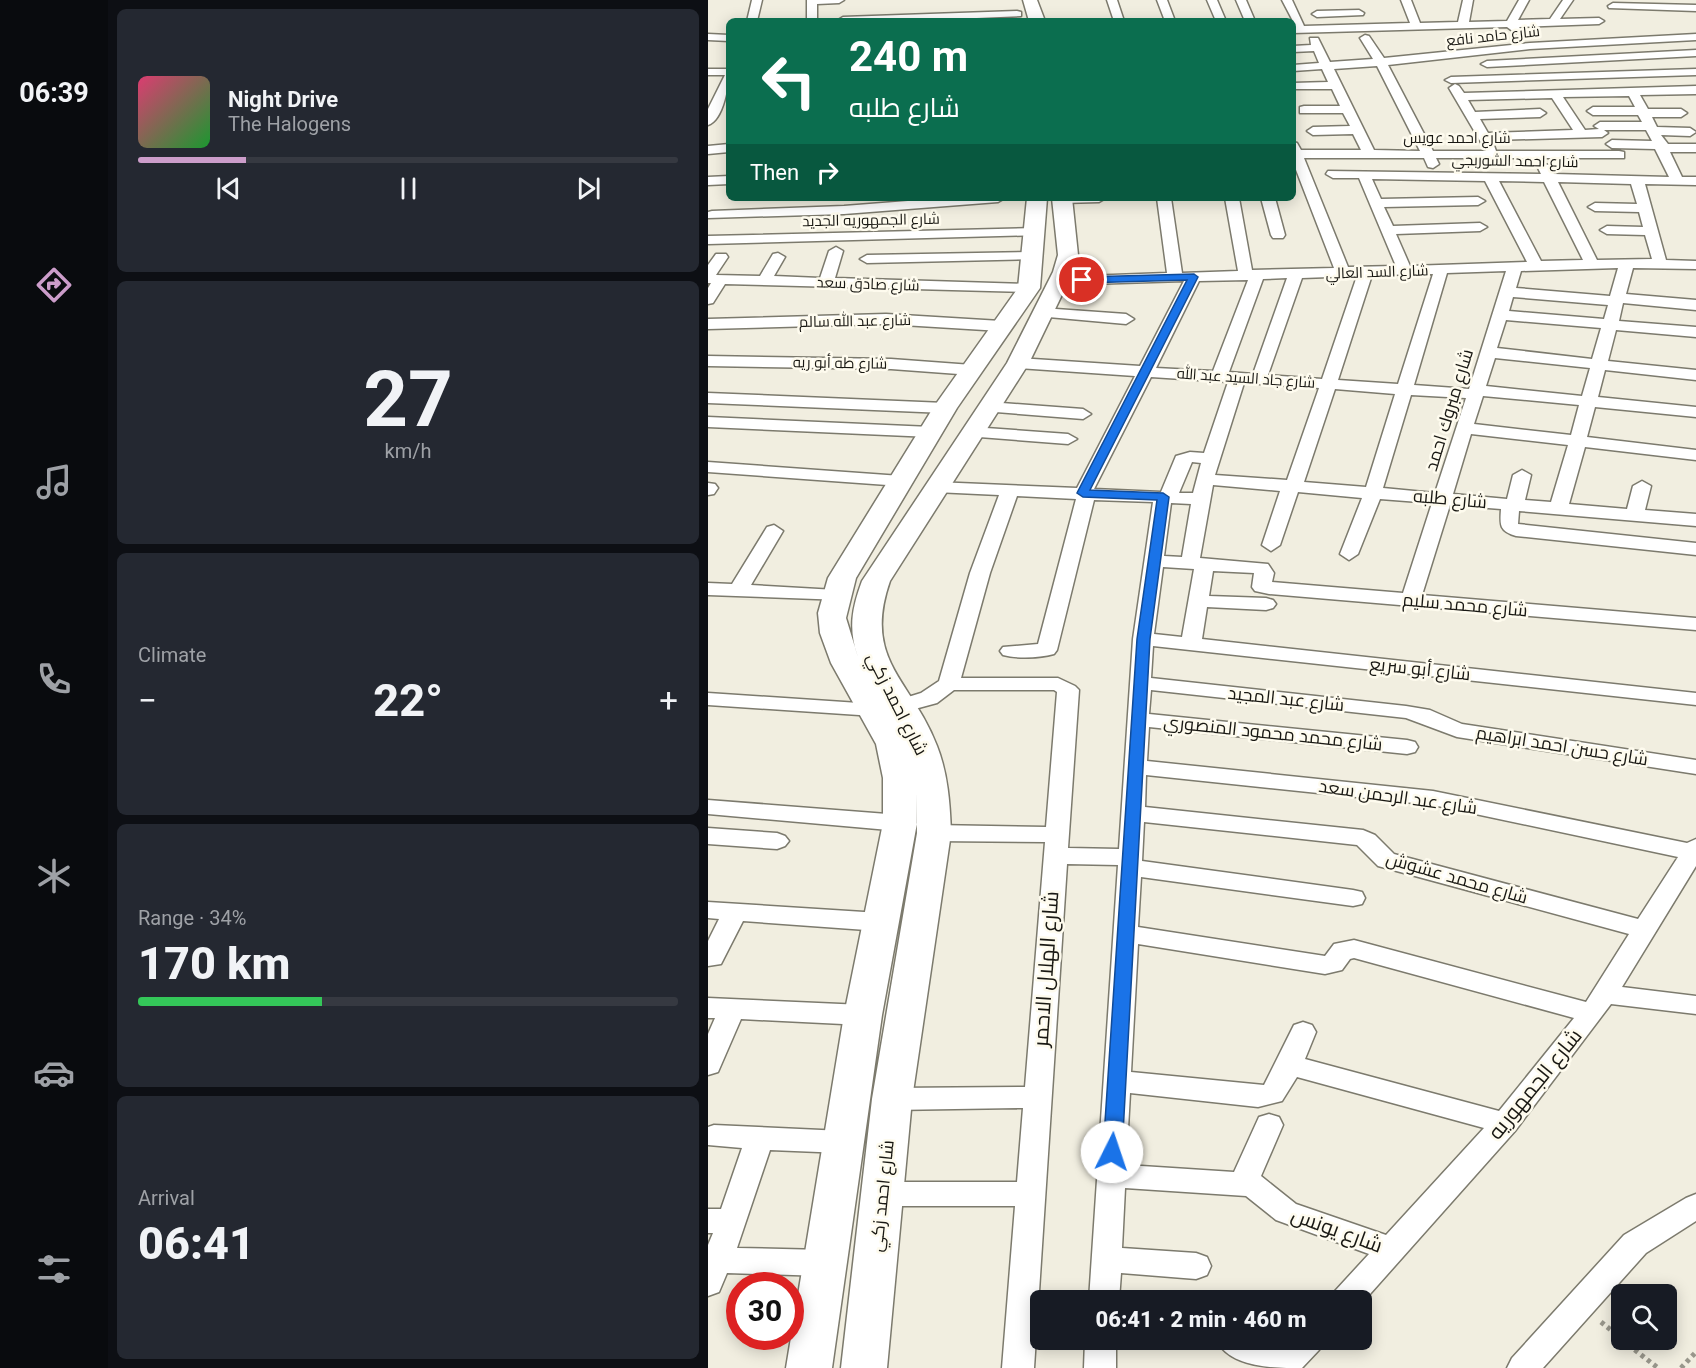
<!DOCTYPE html>
<meta charset="utf-8">
<style>
body{margin:0;font-family:Roboto,Cairo,sans-serif;background:#242831;color:#f1f3f6;height:100vh;display:flex;flex-direction:column;font-size:22px;white-space:nowrap}
*{box-sizing:border-box;margin:0}
p{font-size:20px;color:#9ea1a6}
.icon{flex:none;width:33px;height:33px;fill:none;stroke:currentColor;stroke-width:2;stroke-linecap:round;stroke-linejoin:round}
.map{position:relative;flex:1;overflow:hidden}
.sheet{display:flex;flex-direction:column;gap:9px;padding:9px;background:#0d0f14;width:600px}
.sheet>*{flex:none}
.hud{position:absolute;left:18px;top:18px;width:570px;height:183px;border-radius:9px;box-shadow:0 3px 15px #0003;background:#0b6e4f;color:#fff;overflow:hidden}
.buttons{position:absolute;left:903px;top:1284px;display:grid;gap:12px}
.buttons a{display:grid;place-items:center;width:66px;height:66px;border-radius:9px;background:#171b24;box-shadow:0 3px 15px #0003;font-size:30px}
.speed{position:absolute;left:18px;top:1272px;display:flex;gap:12px;font-size:30px;font-weight:700;text-align:center}
.speed>*{display:grid;place-content:center;width:78px;height:78px;border-radius:50%;background:#171b24;box-shadow:0 3px 15px #0003;line-height:1}
.speed .limit{border:9px solid #d22;background:#fff;color:#111}
.pin{position:absolute;display:grid;place-items:center;width:51px;height:51px;color:#fff;margin:-26px;border:3px solid #fff;border-radius:50%;box-shadow:0 2px 6px #0007}
.me{position:absolute;width:66px;margin:-33px;rotate:4deg;stroke-linejoin:round;filter:drop-shadow(0 0 4px #0008)}
.turn{display:flex;align-items:center;gap:21px;height:126px;padding:0 24px;font-size:27px}
.turn .icon{width:78px;height:78px;stroke-width:2.5}
.turn b{display:block;font-size:42px;line-height:51px}
.then{display:flex;align-items:center;height:57px;padding:0 24px;background:#0003;gap:12px;font-size:22px}
.big{font-size:45px;font-weight:800;line-height:1.1}
.sheet .widget{flex:1;display:flex;flex-direction:column;justify-content:center;gap:9px;min-width:0;padding:0 21px;border-radius:9px;background:#242831}
.sheet .dial{align-items:center;gap:0}
.dial b{font-size:78px;line-height:1}
.song{display:flex;align-items:center;gap:18px}
.cover{width:72px;height:72px;border-radius:9px;background:linear-gradient(135deg,hsl(340 70% 55%),hsl(130 70% 35%))}
.played{height:6px;border-radius:3px;background:linear-gradient(90deg,#cc9dca 20%,#363941 20%)}
.keys{display:flex;justify-content:space-around;direction:ltr}
.heat{display:flex;justify-content:space-between;align-items:center;font-size:33px;direction:ltr}
.charge{height:9px;border-radius:4px;background:linear-gradient(90deg,#34c759 34%,#363941 0)}
.trip{position:absolute;left:322px;top:1290px;width:342px;height:60px;border-radius:9px;background:#171b24;box-shadow:0 3px 15px #0003;font-weight:800;line-height:60px;text-align:center}
main{display:flex;flex:1;min-height:0}
.tabs{display:flex;flex-direction:column;width:108px;justify-content:space-around;align-items:center;background:#090b0e;color:#9ea1a6}
.tabs .icon{width:42px;height:42px}
.tabs .on{color:#cc9dca}
.tabs b{font-size:27px;color:#f1f3f6}
.map>svg:first-child{display:block}
.lines{fill:none;stroke-linecap:round;stroke-linejoin:round}
.street-casing{stroke:#7c7a6d;stroke-width:3}
.secondary-casing{stroke:#7c7a6d;stroke-width:3}
.path{stroke:#98968b;stroke-width:5;stroke-dasharray:4 4;stroke-linecap:butt}
.street{fill:#fff;fill-rule:evenodd}
.secondary{fill:#fff;fill-rule:evenodd}
.route{fill:#1a73e8;stroke:#114b97;stroke-width:1.5}
.labels{text-anchor:middle;stroke-width:5;stroke-linejoin:round;paint-order:stroke}
.far-street-label{font-size:15px;fill:#191813;stroke:#fefbee}
.street-label{font-size:18px;fill:#191813;stroke:#fefbee}
.near-street-label{font-size:21px;fill:#191813;stroke:#fefbee}
</style>
<main>
<nav class="tabs">
<b>06:39</b>
<svg class="icon on" aria-label="directions" viewBox="0 0 24 24"><path d="M12 3l9 9-9 9-9-9zM9 14v-3h6M13 9l2 2-2 2"/></svg>
<svg class="icon" aria-label="music" viewBox="0 0 24 24"><path d="M9 18V5l10-2v13"/><circle cx="6" cy="18" r="3"/><circle cx="16" cy="16" r="3"/></svg>
<svg class="icon" aria-label="phone" viewBox="0 0 24 24"><path d="M5 4h4l2 5-3 2q2 4 5 5l2-3 5 2v4C11 20 4 13 5 4z"/></svg>
<svg class="icon" aria-label="climate" viewBox="0 0 24 24"><path d="M12 3v18M4 7l16 10M4 17L20 7"/></svg>
<svg class="icon" aria-label="car" viewBox="0 0 24 24"><path d="M5 17H2v-5l4-1 3-4h7l3 4 3 1v5h-3M9 17h6M6 11h13"/><circle cx="7" cy="17" r="2"/><circle cx="17" cy="17" r="2"/></svg>
<svg class="icon" aria-label="filters" viewBox="0 0 24 24"><path d="M4 7h16M4 17h16"/><circle cx="9" cy="7" r="2"/><circle cx="15" cy="17" r="2"/></svg>
</nav>
<section class="sheet">
<div class="widget">
<div class="song"><i class="cover"></i><div><b>Night Drive</b><p>The Halogens</p></div></div>
<div class="played"></div>
<div class="keys"><svg class="icon" aria-label="previous" viewBox="0 0 24 24"><path d="M18 5L8 12l10 7zM5 5v14"/></svg><svg class="icon" aria-label="pause" viewBox="0 0 24 24"><path d="M8 5v14M16 5v14"/></svg><svg class="icon" aria-label="next" viewBox="0 0 24 24"><path d="M6 5l10 7-10 7zM19 5v14"/></svg></div>
</div>
<div class="widget dial"><b>27</b><p>km/h</p></div>
<div class="widget"><p>Climate</p>
<div class="heat"><a>−</a><b class="big">22°</b><a>+</a></div>
</div>
<div class="widget"><p>Range · 34%</p><b class="big">170 km</b><div class="charge"></div></div>
<div class="widget"><p>Arrival</p><b class="big">06:41</b></div>
</section>
<div class="map">
<svg width="988" height="1368" viewBox="0 0 988 1368">
<rect width="100%" height="100%" fill="#f1eee0"/>
<g class="lines">
<defs>
<path id="street" d="M44 0H54L49 21H39Z
M136 0 131 3 109 4V21H99V0Z
M399 0H409L416 21H406Z
M449 0H459L467 21H457Z
M499 0H509L518 21H508Z
M528 0H538L547 21H537Z
M574 0H584L596 26 702 23 693 0H703L712 23 750 22 755 0H765L761 22 799 21 811 0H821L810 20 842 19 855 0H865L852 19 891 18 896 21 891 24 811 27 815 32 810 35 799 27 585 33V21Z
M905 3 988 5V11L901 8 900 6Z
M651 10 656 13 655 15 609 17 604 14 609 11Z
M309 11 313 12V16L198 21 130 20 135 17Z
M0 34 21 35V41L0 40Z
M988 34V40L822 49 680 65 725 151H778L741 88 747 84 751 86 756 93 988 86V94L932 95 940 109H973L979 113 973 117H944L949 127 982 128 988 132 982 136 953 135 960 144H988V152H962L974 177H988V185L937 184 958 260 988 261V269L925 268 918 294 988 300V310L915 303 911 321 988 327V337L908 330 900 361 988 370V380L897 370 890 397 988 407V417L887 407 879 437 988 450V460L877 447 861 504 919 509 925 486 934 481 943 486 937 510 988 514V526L811 511 810 524 988 543V555L808 536C791 531 792 525 793 509L742 505 714 595 988 618V630L561 594 547 591 544 587 546 573 505 571 501 596 558 598 565 600 568 604 565 608 558 610 499 607 494 639 988 693V705L445 646 443 678 698 706 722 710 754 724 988 760V774L749 737 698 718 443 690 441 714 699 740 707 742 710 747 707 752 699 754 441 727 439 761 725 791 979 843 988 839V866L914 987 988 996V1014L903 1004 807 1131 654 1303V1300H623L627 1291 661 1254 568 1220 538 1196 417 1188 414 1248 488 1253 499 1257 503 1266 499 1275 488 1279 413 1273 411 1300H381L410 865 359 864 326 1368H294L307 1206H175L165 1202 161 1194 165 1186 175 1182H309L315 1108 184 1110 174 1106 170 1099 174 1092 184 1088 317 1087 337 842 226 841 218 838 214 833 218 828 226 825 338 827 349 692 346 690H246L229 703 192 713 184 712 181 707 184 702 213 693 231 681 262 573 291 495 227 492 218 487 227 482 369 488 427 376 310 368 302 363 310 358 432 366 476 281 350 285 343 281 350 277 459 273 449 198H463L474 273 530 271 517 198H531L544 270 626 268 585 162V142L589 143 593 150H653L645 134 605 135 599 131 605 127 642 126 635 113H592V107L596 106H632L624 89H585V83L620 82 614 69 585 71V65L611 63 606 51 585 52V46L603 45 602 38H610L622 62 665 59 652 38 657 35 661 36 676 58 822 43ZM669 66 712 151 666 150 626 69ZM921 96 927 107H885L879 111 885 115H930L934 122H892L886 126 891 129 877 130 855 97ZM844 98 865 130 780 133 772 119 832 117 838 113 832 109 767 112 760 100ZM896 130H938L944 141 904 140 898 144 904 148 947 149 961 177 846 174 841 165 836 164 830 168 833 174 620 171 618 174 625 178H651L688 266 640 267 596 158H716L720 167 725 168 731 164 728 158H916V152L911 151H788L784 140 894 137 900 133ZM664 179 777 181 819 262 702 266 688 234 772 231 779 227 772 223 685 226 676 207 770 205 777 201 770 197 673 199ZM791 181 836 182 875 260 833 261ZM850 182 923 184 929 204 887 203 880 207 887 211 931 212 935 227 899 226 892 230 899 234 937 235 944 259 889 260ZM910 268 902 296 808 288 813 271ZM798 271 761 389 706 385 739 273ZM725 274 690 384 630 380 664 275ZM649 276 614 379 560 375 594 278ZM579 278 545 374 521 372 555 279ZM540 280 505 371 448 368 491 281ZM805 297 900 305 896 319 801 311ZM798 320 893 328 884 359 789 348ZM787 358 882 368 874 396 778 386ZM443 377 520 382 496 453 482 452 468 456 453 492 386 489ZM536 383 611 388 579 480 507 475ZM627 389 687 394 658 487 596 482ZM703 395 758 398 727 493 675 488ZM775 396 871 405 863 435 766 424ZM763 434 860 445 843 502 817 500 823 475 814 470 805 475 799 499 745 494ZM484 462 493 463 485 493H471ZM505 485 572 491 554 545 563 551 572 545 590 492 654 498 632 554 641 560 650 554 672 499 724 503 695 593 564 582 566 573 560 564 492 558ZM309 496 368 499 330 644 295 647 292 651 295 655C310 659 331 658 346 654L349 650 386 500 445 502 425 639 411 849 360 848 371 690 367 686 350 678H253L282 573ZM463 503 483 504 474 557 456 556ZM455 567 486 569 474 637 446 634ZM438 775 725 805 970 857 930 919 686 854 667 835 655 830 437 807ZM436 822 649 845 670 866 921 934 878 1002 646 940 626 944 617 956 430 927 433 877 645 906 654 904 657 898 654 892 645 890 434 861ZM430 944 617 974 634 970 642 959 646 958 866 1018 791 1111 597 1059 608 1032 604 1025 595 1022 586 1025 556 1085 423 1072ZM589 1077 776 1128 678 1235 588 1204 553 1176 575 1125 571 1117 561 1114 551 1117 526 1172 418 1165 422 1093 550 1107 574 1101Z
M988 50V56L779 67 773 64 779 61Z
M0 69H21C21 83 16 120 0 125V109L17 75H0Z
M988 69V75L743 83 737 80 743 77Z
M21 144V152L0 154V146Z
M21 176V184L0 185V177Z
M238 198H297L290 202 136 214 0 218V212L4 211 136 206Z
M348 198H398L391 202 354 203 349 202Z
M553 198H567L577 235 575 238H565L563 235Z
M328 228 333 229V235L0 244V236Z
M128 247 135 251 127 278 321 284 328 288 321 292 17 284 5 303 0 304V288L3 283H0V265L8 254H18L20 257 8 275 52 276 65 254 70 253 77 257 66 276 112 278 121 251Z
M325 252 330 253V259L159 263 152 259 159 255Z
M334 308 418 314 426 319 418 324 329 316 326 313Z
M178 314 293 321 301 326 293 331 178 324 0 329V319Z
M0 356 183 359 264 365 272 370 264 375 183 369 0 366Z
M0 393 237 403 245 408 237 413 0 403Z
M281 402 375 409 383 414 375 419 275 411 273 407Z
M0 417 223 427 232 432 223 437 0 427Z
M264 427 360 434 369 439 360 444 258 436 255 432 258 428Z
M0 462 193 476 202 481 193 486 0 472Z
M0 483 7 484 10 488 6 494 0 495Z
M66 525 75 531 43 585 128 590 138 596 135 600 0 595V583L24 584 59 527Z
M0 693 166 704 174 705 177 710 174 715 166 716 0 705Z
M0 800 192 815 200 818 204 823 200 828 192 831 0 814Z
M0 828 69 833 77 836 81 841 77 846 69 849 0 844Z
M0 902 172 913 181 916 184 922 181 928 172 931 35 921 13 964 0 966V941L11 919 0 918Z
M0 998 155 1005 164 1008 168 1015 164 1022 155 1025 33 1019 10 1072 0 1075V1034L7 1018H0Z
M6 1125 135 1131 145 1134 149 1142 145 1150 135 1153 62 1150 29 1248 116 1250 127 1254 131 1263 127 1272 116 1276 19 1273 11 1292 0 1296V1245L5 1233H0V1209H13L34 1148 0 1145V1127Z
M988 1194V1221L938 1253 835 1368H799L804 1358 916 1235 978 1198Z
M377 1340H408V1368H376Z
M508 1340H553L571 1349 580 1340H616L611 1350 594 1368C565 1368 523 1368 508 1340Z"/>
<path id="secondary" d="M315 0H329L337 21H321Z
M319 198H339L332 288 249 408 148 578 138 618 150 657C140 629 144 608 154 581L299 363 345 272 350 255 344 198H364L370 255 365 272 321 363 182 581C154 661 204 680 229 746 240 774 242 804 243 833L204 1099 179 1368H133L164 1099 209 833 208 793 209 823 174 1015 124 1368H78L136 1015 175 823V778L168 744 123 663 112 633 110 613 120 578 225 408 310 288Z"/>
</defs>
<use href="#street" class="street-casing"/>
<use href="#secondary" class="secondary-casing"/>
<path class="path" d="M893 1322 914 1339
M914 1340 950 1368
M973 1368 988 1352"/>
<use href="#street" class="street"/>
<use href="#secondary" class="secondary"/>
</g>
<path class="route" d="M486 274 490 277 382 490 455 493 461 497 442 639 414 1152 411 1157 404 1159 398 1157 395 1152 429 639 449 500 375 497 369 493 479 280 374 283 369 280 374 277Z"/>
<g class="labels">
<g class="far-street-label">
<text transform="translate(785 36) rotate(-6)" y="5">شارع حامد نافع</text>
<text x="749" y="143">شارع احمد عويس</text>
<text transform="translate(807 161) rotate(1)" y="5">شارع احمد الشوربجي</text>
<text transform="translate(163 220) rotate(-1)" y="5">شارع الجمهوريه الجديد</text>
<text transform="translate(669 272) rotate(-2)" y="5">شارع السد العالي</text>
<text transform="translate(160 284) rotate(2)" y="5">شارع صادق سعد</text>
<text transform="translate(147 321) rotate(-1)" y="5">شارع عبد الله سالم</text>
<text transform="translate(132 363) rotate(1)" y="5">شارع طه أبو ريه</text>
<text transform="translate(538 378) rotate(4)" y="5">شارع جاد السيد عبد الله</text>
</g>
<g class="street-label">
<text transform="translate(741 410) rotate(-73)" y="6">شارع مبروك احمد</text>
<text transform="translate(742 499) rotate(5)" y="6">شارع طلبه</text>
<text transform="translate(757 605) rotate(5)" y="6">شارع محمد سليم</text>
<text transform="translate(712 669) rotate(6)" y="6">شارع أبو سريع</text>
<text transform="translate(578 699) rotate(6)" y="6">شارع عبد المجيد</text>
<text transform="translate(189 704) rotate(63)" y="6">شارع احمد زكي</text>
<text transform="translate(565 733) rotate(6)" y="6">شارع محمد محمود المنصوري</text>
<text transform="translate(854 746) rotate(9)" y="6">شارع حسن احمد ابراهيم</text>
<text transform="translate(690 797) rotate(8)" y="6">شارع عبد الرحمن سعد</text>
<text transform="translate(749 878) rotate(16)" y="6">شارع محمد عشوش</text>
<text transform="translate(174 1196) rotate(-84)" y="6">شارع احمد زكي</text>
</g>
<g class="near-street-label">
<text transform="translate(338 969) rotate(-86)" y="7">شارع الهلال الاحمر</text>
<text transform="translate(827 1084) rotate(-51)" y="7">شارع الجمهوريه</text>
<text transform="translate(629 1230) rotate(20)" y="7">شارع يونس</text>
</g>
</g>
</svg>
<div class="buttons">
<a><svg class="icon" aria-label="search" viewBox="0 0 24 24"><circle cx="10" cy="10" r="6"/><path d="M15 15l6 6"/></svg></a>
</div>
<div class="speed"><div class="limit">30</div></div>
<div class="pin" style="left:374px;top:280px;background:#d93025"><svg class="icon" aria-label="arrive" viewBox="0 0 24 24"><path d="M6 21V4h12l-3 4 3 4H6"/></svg></div>
<svg class="me" style="left:404px;top:1152px" viewBox="-20 -20 40 40"><circle r="19" fill="#fff"/><path d="M0-13L10 11 0 6-10 11z" fill="#1a73e8"/></svg>
<div class="trip">06:41 · 2 min · 460 m</div>
<div class="hud">
<div class="turn"><svg class="icon" aria-label="left" viewBox="0 0 24 24"><path d="M17 20v-9H6M10 6l-5 5 5 5"/></svg><div><b>240 m</b>شارع طلبه</div></div>
<div class="then">Then<svg class="icon" aria-label="right" viewBox="0 0 24 24"><path d="M7 20v-9h11M14 6l5 5-5 5"/></svg></div>
</div>
</div>
</main>
